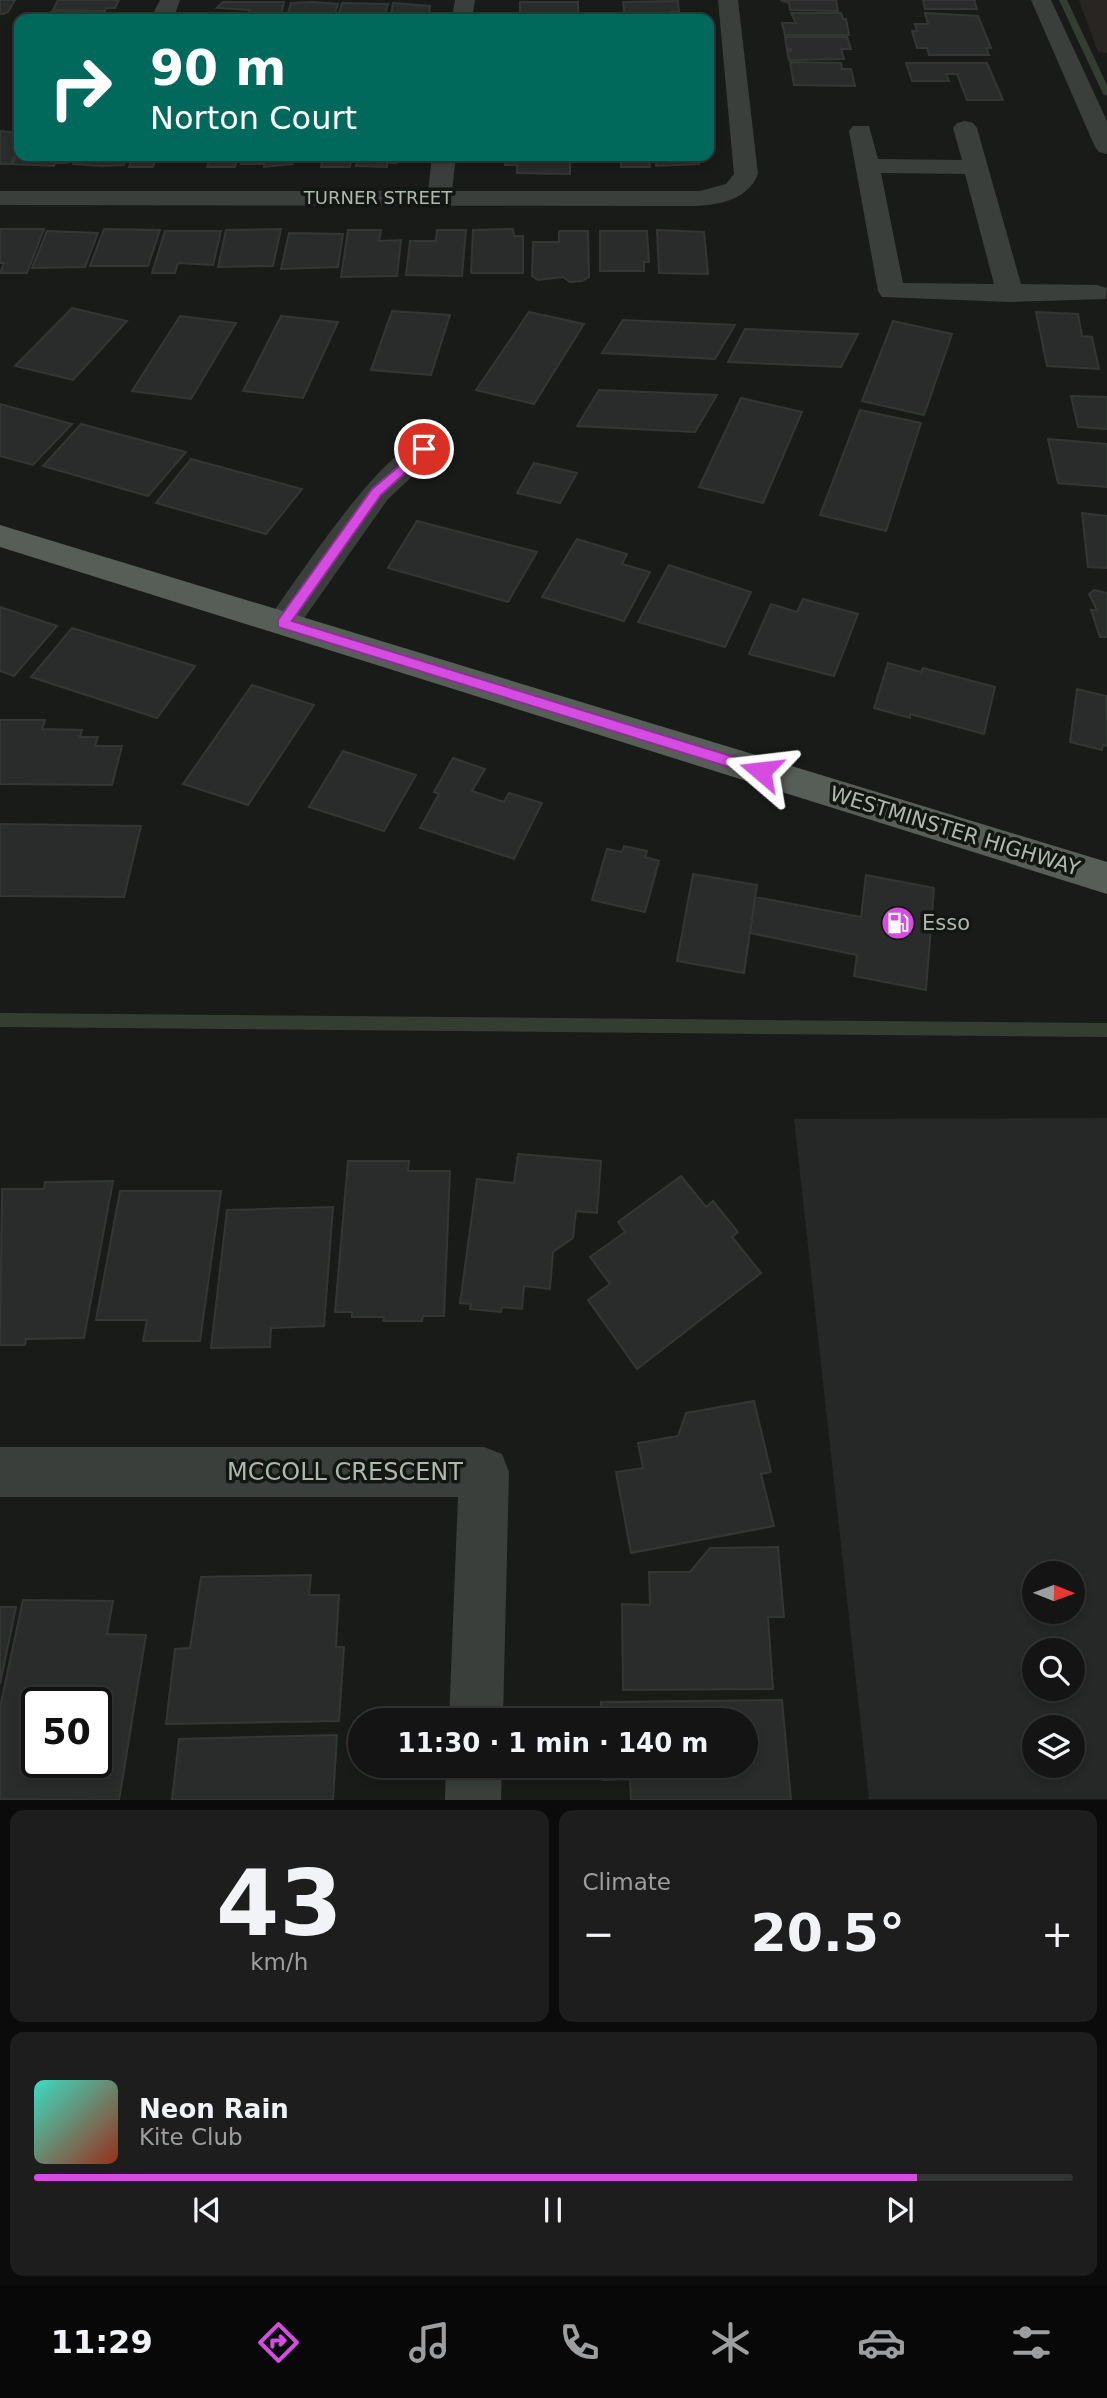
<!DOCTYPE html>
<meta charset="utf-8">
<style>
body{margin:0;font-family:"DejaVu Sans",sans-serif;background:#1c1d1c;color:#f1f3f6;height:100vh;display:flex;flex-direction:column;font-size:26px;white-space:nowrap}
*{box-sizing:border-box;margin:0}
p{font-size:23px;color:#9d9ea0}
.icon{flex:none;width:38px;height:38px;fill:none;stroke:currentColor;stroke-width:2;stroke-linecap:round;stroke-linejoin:round}
.map{position:relative;height:1800px;overflow:hidden}
.drawer{display:flex;flex-direction:column;gap:10px;padding:10px;background:#0a0b0a;flex:1}
.drawer>*{flex:none}
.hud{position:absolute;left:14px;top:14px;width:700px;height:147px;border-radius:14px;box-shadow:0 4px 10px #0003,0 0 0 2px #323333;background:#00695c;color:#fff;overflow:hidden}
.needle{width:46px;rotate:91deg}
.tools{position:absolute;left:1022px;top:1561px;display:grid;gap:14px}
.tools a{display:grid;place-items:center;width:63px;height:63px;border-radius:50%;background:#131413;box-shadow:0 4px 10px #0003,0 0 0 2px #323333;font-size:35px}
.speed{position:absolute;left:21px;top:1687px;display:flex;gap:14px;font-size:35px;font-weight:700;text-align:center}
.speed>*{display:grid;place-content:center;width:91px;height:91px;border-radius:50%;background:#131413;box-shadow:0 4px 10px #0003,0 0 0 2px #323333;line-height:1}
.speed .limit{border:4px solid #111;border-radius:10px;background:#fff;color:#111}
.pin{position:absolute;display:grid;place-items:center;width:60px;height:60px;color:#fff;margin:-30px;border:4px solid #fff;border-radius:50%;box-shadow:0 2px 7px #0007}
.me{position:absolute;width:77px;margin:-38px;rotate:287deg;stroke-linejoin:round;filter:drop-shadow(0 0 5px #0008)}
.turn{display:flex;align-items:center;gap:24px;height:147px;padding:0 21px;font-size:32px}
.turn .icon{width:91px;height:91px;stroke-width:2.5}
.turn b{display:block;font-size:49px;line-height:60px}
.big{font-size:52px;font-weight:700;line-height:1.1}
.drawer .tile{flex:1;display:flex;flex-direction:column;justify-content:center;gap:10px;min-width:0;padding:0 24px;border-radius:14px;background:#1c1d1c}
.drawer .dial{align-items:center;gap:0}
.dial b{font-size:91px;line-height:1}
.song{display:flex;align-items:center;gap:21px}
.cover{width:84px;height:84px;border-radius:10px;background:linear-gradient(135deg,hsl(170 70% 55%),hsl(10 70% 35%))}
.played{height:7px;border-radius:4px;background:linear-gradient(90deg,#d54ce0 85%,#323333 85%)}
.keys{display:flex;justify-content:space-around;direction:ltr}
.heat{display:flex;justify-content:space-between;align-items:center;font-size:38px;direction:ltr}
.drawer .tiles{flex:1;display:grid;gap:10px;grid-template-columns:1fr 1fr}
.tile:last-child{grid-column:span 2}
.trip{position:absolute;left:348px;top:1708px;width:410px;height:70px;border-radius:35px;background:#131413;box-shadow:0 4px 10px #0003,0 0 0 2px #323333;font-weight:700;line-height:70px;text-align:center}
.tab-bar{display:flex;height:112px;justify-content:space-around;align-items:center;background:#080808;color:#9d9ea0}
.tab-bar .icon{width:49px;height:49px}
.tab-bar .current{color:#d54ce0}
.tab-bar b{font-size:32px;color:#f1f3f6}
.map>svg:first-child{display:block}
.built{fill:#252826;fill-rule:evenodd}
.green{fill:#282522}
.lines{fill:none;stroke-linecap:round;stroke-linejoin:round}
.stream{fill:#343e30;fill-rule:evenodd}
.building{fill:#292c2a;stroke:#333734;stroke-width:2;fill-rule:evenodd}
.minor{fill:#3a3f3b;fill-rule:evenodd}
.major{fill:#575e57;fill-rule:evenodd}
.route{fill:#d54ce0;stroke:#8a3192;stroke-width:2}
.labels{text-anchor:middle;stroke-width:7;stroke-linejoin:round;paint-order:stroke}
.far-street-label{font-size:18px;fill:#adb9ad;stroke:#141614}
.street-label{font-size:21px;fill:#adb9ad;stroke:#141614}
.poi-label{font-size:21px;fill:#adb9ad;stroke:#141614;text-anchor:start}
.near-street-label{font-size:24px;fill:#adb9ad;stroke:#141614}
</style>
<div class="map">
<svg width="1107" height="1800" viewBox="0 0 1107 1800">
<rect width="100%" height="100%" fill="#191b19"/>
<path class="built" d="M1107 1118V1799H869L794 1119ZM1034 1573H1073V1612H1034ZM1034 1650H1073V1689H1034ZM1034 1727H1073V1766H1034Z"/>
<path class="green" d="M1079 0H1107V53L1098 52Z"/>
<g class="lines">
<path class="stream" d="M1059 0H1067L1107 85V96L1103 94Z
M0 1013 1107 1023V1037L0 1027Z"/>
</g>
<path class="building" d="M0 0H15L8 12 3 14H0Z
M58 0H119L115 8H106L105 11 53 10Z
M780 0H836L838 11 790 10 789 3Z
M923 0H976H974L977 9H925Z
M678 1 679 12H671L672 19H625L623 2Z
M223 2H284L280 19H247L250 10 217 8Z
M313 2 338 4 333 19H286L291 3Z
M520 2H578V19H529V13H520Z
M342 3 388 4 384 19H337Z
M393 3 430 6 429 19H390Z
M51 12 99 13 96 19H46Z
M791 13H841L843 19H846L849 35H785L782 23H796Z
M925 13 978 16 991 48H986L989 55H929L927 48H917L912 31H917L915 24H928Z
M785 37H847L851 49H841L844 59 789 60 787 51H791V49H787Z
M790 62 841 63 842 69H851L855 86 794 85Z
M906 63H987L1003 100H967L957 74H946L949 81H912Z
M0 131 19 133V145L11 164H0Z
M19 150V156H71L68 163H55L54 166 13 164Z
M76 156H127L124 165 102 166 73 164Z
M133 156H180L179 158H156L153 167H129Z
M188 156H238L235 167H207L209 161H186Z
M243 156H294L292 164 264 167V164H241Z
M301 156H352L350 167H321L323 158 300 160Z
M358 156H399L397 163H387V167L356 166Z
M505 156H570V174L517 173V165H505Z
M600 156H649L650 167H621V158Z
M656 156H698L699 164 656 166Z
M0 229H44L27 273H0L4 263H0Z
M104 229 160 230 148 266H90Z
M281 229 273 266 218 267 226 230Z
M513 229 514 236H523V273H471L473 230Z
M348 230H381L379 241 401 240 397 276 341 277Z
M437 230H466L462 276 406 275 410 241H436Z
M657 230 704 232 708 274 659 273Z
M47 231 98 233 85 267 32 268Z
M165 231H221L213 265 178 263 175 273H152Z
M559 231H588L589 277 582 281 570 282 563 277 538 280 532 276 533 242H559Z
M600 231H647L649 262H644V271H600Z
M289 233 343 234 338 267 281 269Z
M72 308 127 321 73 380 15 366Z
M392 311 450 315 431 375 371 370Z
M529 312 584 324 534 404 476 390Z
M1036 312 1078 314 1082 336 1092 337 1099 369 1047 366Z
M180 316 236 323 191 399 132 391Z
M281 316 338 322 303 398 243 391Z
M623 320 735 325 715 359 602 353Z
M893 321 952 334 924 415 862 401Z
M745 329 858 334 841 367 728 362Z
M599 390 717 395 695 432 577 426Z
M1071 396 1107 397V429L1078 427Z
M741 398 802 412 763 503 699 487Z
M0 404 72 424 33 465 0 456Z
M860 410 921 423 886 531 820 515Z
M81 424 186 452 148 496 43 466Z
M1048 439 1107 444V487L1058 483Z
M191 459 302 489 266 534 156 503Z
M534 463 577 473 560 503 517 493Z
M1082 513 1107 516V568L1088 567Z
M417 521 537 552 508 602 388 568Z
M577 539 627 554 622 564 650 572 624 621 542 597Z
M669 565 751 592 725 647 638 622Z
M1094 590 1107 593V637H1100L1091 610H1097L1089 594Z
M803 599 858 614 834 676 749 654 771 604 797 612Z
M0 607 57 626 14 676 0 671Z
M72 628 195 666 157 718 31 677Z
M888 663 921 672 923 668 995 687 984 734 910 714V718L874 708Z
M252 685 314 705 248 805 183 784Z
M1077 689 1106 696 1107 746 1103 745 1102 750 1070 742Z
M0 720H45L42 729 82 730 80 737H98L95 746H122L112 785 0 784Z
M343 751 416 775 384 831 309 807Z
M453 758 485 769 472 791 504 802 509 793 542 803 514 859 420 828 439 794 434 792Z
M0 824 141 826 124 897 0 896Z
M624 846 647 851 645 857 659 861 645 912 592 900 607 849 622 852Z
M693 874 757 885 744 973 677 961Z
M866 875 934 888 926 990 854 976 857 955 750 933 755 897 861 917Z
M518 1154 601 1161 597 1213 576 1211 573 1238 553 1252 550 1289 524 1286 522 1309 502 1307 501 1312 470 1309 471 1304 460 1303 477 1179 514 1183Z
M348 1161H409L408 1171H450L444 1316H423L422 1321H383L384 1317H352V1312H335Z
M681 1176 706 1207 713 1201 738 1232 732 1237 761 1273 637 1369 588 1300 610 1284 590 1257 625 1232 618 1222Z
M113 1181 84 1338 26 1339 25 1345H0L2 1189H44L45 1182Z
M120 1191H221L200 1341H143L147 1320H96Z
M333 1207 324 1326 271 1328 270 1347 211 1348 227 1210Z
M754 1401 771 1472 761 1474 774 1526 631 1553 616 1472 643 1468 638 1443 678 1436 686 1413Z
M778 1547 784 1617H768L773 1689 623 1690 622 1604 650 1605 649 1572H690L710 1548Z
M311 1575 309 1595H339L336 1647H344L339 1721 166 1724 175 1649 190 1648 201 1577Z
M23 1600 113 1601 107 1634 146 1635 119 1800 0 1799V1707ZM37 1703H96V1762H37Z
M0 1607H16L0 1684Z
M782 1700 791 1800H631L630 1779 603 1780V1766H746V1720H601V1702Z
M337 1735 333 1800H172L179 1739Z"/>
<g class="lines">
<path class="minor" d="M160 0H180L175 14V19H155L153 14Z
M455 0H475L472 19H452Z
M718 0H738L758 174C744 209 699 206 667 206L0 205V191H428L432 156H456L452 191H700L726 184 734 174Z
M1031 0H1051L1107 121V154L1099 152 1095 147Z
M965 121 973 123 977 128 1021 284 1097 285 1107 288 1106 299 1010 302 882 297 878 291 849 131 853 126H869L878 159 962 160 953 128 957 123ZM881 173 965 174 994 284 903 283Z
M424 439 434 442 439 449 434 456 388 499 295 631 283 635 271 631 266 623 271 615C301 574 380 451 424 439Z
M0 1447H484L502 1454 509 1472 503 1720H449L458 1497H0Z
M446 1766H502L501 1800H445Z"/>
<path class="major" d="M0 525 1107 862V894L0 547Z"/>
</g>
<path class="route" d="M424 445 428 446V452L381 495 292 621 767 767 769 771 767 775 761 777 278 627V620L372 489Z"/>
<defs>
<symbol id="fuel-disc" viewBox="-11 -11 22 22"><circle r="9.5" fill="#d54ce0" stroke="#141614"/><path d="M-5.5-6h7V0h2V4h1.3V-2.5L3-4.5l.8-.8L6-3V5H2.5V1h-1V6h-7ZM-4.2-4.7v3.2H.2V-4.7Z" fill="#fff"/></symbol>
</defs>
<g fill-rule="evenodd">
<use href="#fuel-disc" x="879" y="904" width="38" height="38"/>
</g>
<g class="labels">
<g class="far-street-label">
<text x="378" y="204">TURNER STREET</text>
</g>
<g class="street-label">
<text transform="translate(955 831) rotate(17)" y="7">WESTMINSTER HIGHWAY</text>
</g>
<g class="poi-label">
<text x="922" y="930">Esso</text>
</g>
<g class="near-street-label">
<text x="345" y="1480">MCCOLL CRESCENT</text>
</g>
</g>
</svg>
<div class="tools">
<a><svg class="needle" viewBox="-14 -14 28 28"><path d="M0-13l5 13h-10z" fill="#e53935"/><path d="M0 13l5-13h-10z" fill="#9d9ea0"/></svg></a>
<a><svg class="icon" aria-label="search" viewBox="0 0 24 24"><circle cx="10" cy="10" r="6"/><path d="M15 15l6 6"/></svg></a>
<a><svg class="icon" aria-label="layers" viewBox="0 0 24 24"><path d="M12 4l9 5-9 5-9-5zM3 14l9 5 9-5"/></svg></a>
</div>
<div class="speed"><div class="limit">50</div></div>
<div class="pin" style="left:424px;top:449px;background:#d93025"><svg class="icon" aria-label="arrive" viewBox="0 0 24 24"><path d="M6 21V4h12l-3 4 3 4H6"/></svg></div>
<svg class="me" style="left:761px;top:771px" viewBox="-20 -20 40 40"><path d="M0-17L14 15 0 8-14 15z" fill="#d54ce0" stroke="#fff" stroke-width="4"/></svg>
<div class="trip">11:30 · 1 min · 140 m</div>
<div class="hud">
<div class="turn"><svg class="icon" aria-label="right" viewBox="0 0 24 24"><path d="M7 20v-9h11M14 6l5 5-5 5"/></svg><div><b>90 m</b>Norton Court</div></div>
</div>
</div>
<section class="drawer">
<div class="tiles">
<div class="tile dial"><b>43</b><p>km/h</p></div>
<div class="tile"><p>Climate</p>
<div class="heat"><a>−</a><b class="big">20.5°</b><a>+</a></div>
</div>
<div class="tile">
<div class="song"><i class="cover"></i><div><b>Neon Rain</b><p>Kite Club</p></div></div>
<div class="played"></div>
<div class="keys"><svg class="icon" aria-label="previous" viewBox="0 0 24 24"><path d="M18 5L8 12l10 7zM5 5v14"/></svg><svg class="icon" aria-label="pause" viewBox="0 0 24 24"><path d="M8 5v14M16 5v14"/></svg><svg class="icon" aria-label="next" viewBox="0 0 24 24"><path d="M6 5l10 7-10 7zM19 5v14"/></svg></div>
</div>
</div>
</section>
<nav class="tab-bar">
<b>11:29</b>
<svg class="icon current" aria-label="directions" viewBox="0 0 24 24"><path d="M12 3l9 9-9 9-9-9zM9 14v-3h6M13 9l2 2-2 2"/></svg>
<svg class="icon" aria-label="music" viewBox="0 0 24 24"><path d="M9 18V5l10-2v13"/><circle cx="6" cy="18" r="3"/><circle cx="16" cy="16" r="3"/></svg>
<svg class="icon" aria-label="phone" viewBox="0 0 24 24"><path d="M5 4h4l2 5-3 2q2 4 5 5l2-3 5 2v4C11 20 4 13 5 4z"/></svg>
<svg class="icon" aria-label="climate" viewBox="0 0 24 24"><path d="M12 3v18M4 7l16 10M4 17L20 7"/></svg>
<svg class="icon" aria-label="car" viewBox="0 0 24 24"><path d="M5 17H2v-5l4-1 3-4h7l3 4 3 1v5h-3M9 17h6M6 11h13"/><circle cx="7" cy="17" r="2"/><circle cx="17" cy="17" r="2"/></svg>
<svg class="icon" aria-label="filters" viewBox="0 0 24 24"><path d="M4 7h16M4 17h16"/><circle cx="9" cy="7" r="2"/><circle cx="15" cy="17" r="2"/></svg>
</nav>
